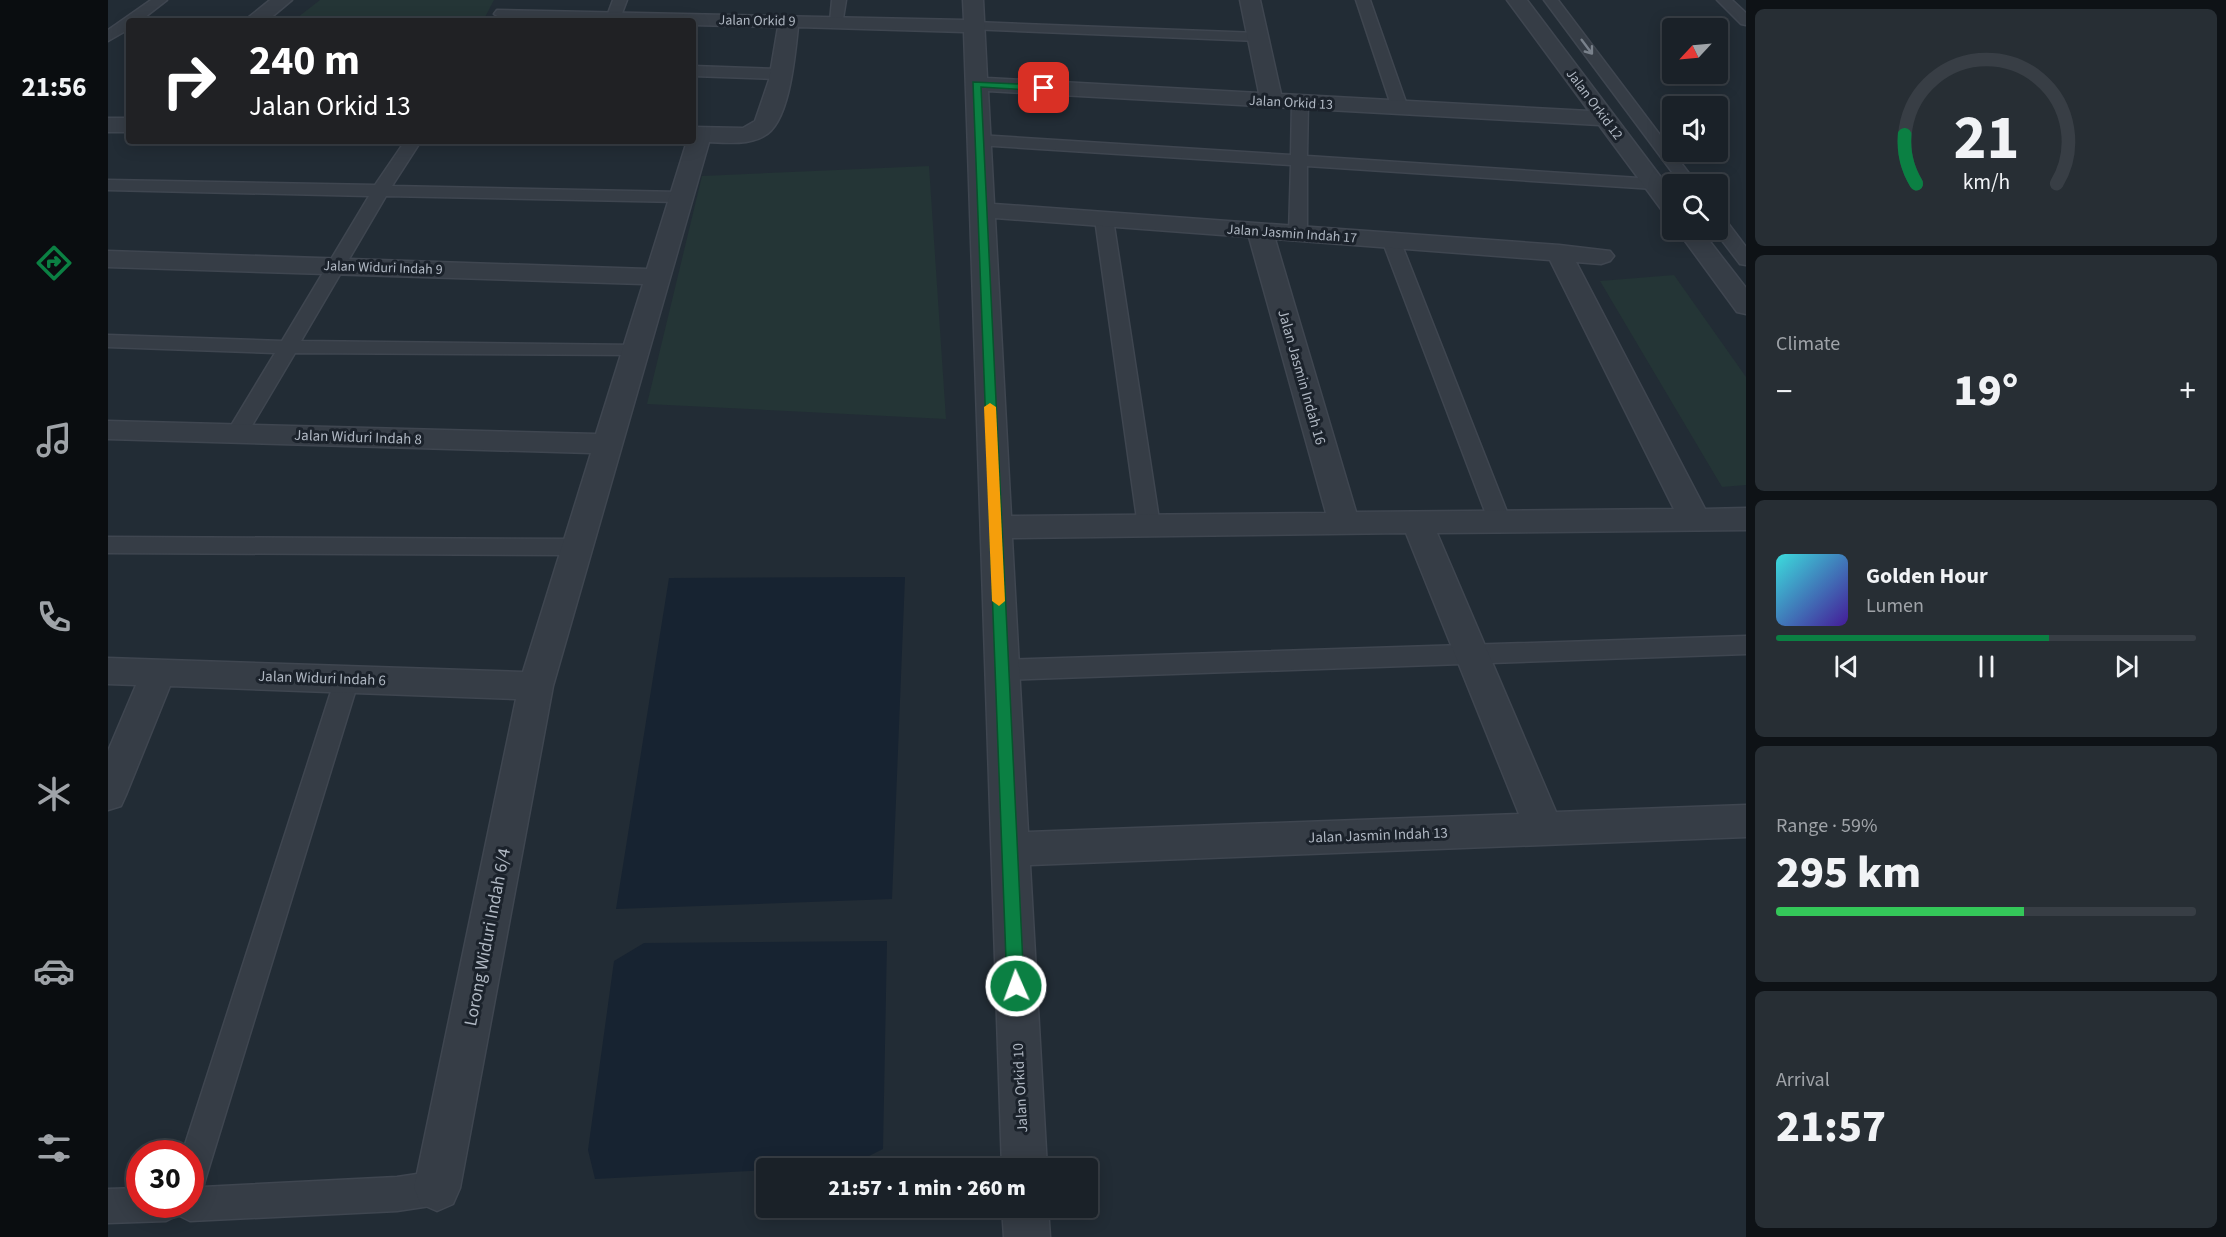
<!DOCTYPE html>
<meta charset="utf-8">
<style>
body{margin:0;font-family:"Source Sans 3",sans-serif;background:#272e34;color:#f1f3f6;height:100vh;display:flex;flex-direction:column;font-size:22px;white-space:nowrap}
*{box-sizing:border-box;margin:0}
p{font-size:20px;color:#9fa3a8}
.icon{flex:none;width:33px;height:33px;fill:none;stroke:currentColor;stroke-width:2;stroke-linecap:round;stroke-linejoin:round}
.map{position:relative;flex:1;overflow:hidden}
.sheet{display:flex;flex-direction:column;gap:9px;padding:9px;background:#0e1216;width:480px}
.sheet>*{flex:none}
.guide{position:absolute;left:18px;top:18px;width:570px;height:126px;border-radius:6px;box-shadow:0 3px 15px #0003,0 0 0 2px #383e45;background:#202124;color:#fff;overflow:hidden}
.needle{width:39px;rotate:244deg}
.tools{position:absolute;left:1554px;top:18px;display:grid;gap:12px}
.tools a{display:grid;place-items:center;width:66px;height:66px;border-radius:6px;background:#1a2128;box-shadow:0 3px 15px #0003,0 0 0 2px #383e45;font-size:30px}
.speed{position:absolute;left:18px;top:1140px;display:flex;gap:12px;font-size:30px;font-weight:700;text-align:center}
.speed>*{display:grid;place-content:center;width:78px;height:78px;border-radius:50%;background:#1a2128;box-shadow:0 3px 15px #0003,0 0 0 2px #383e45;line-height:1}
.speed .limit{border:9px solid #d22;background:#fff;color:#111}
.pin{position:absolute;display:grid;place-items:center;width:51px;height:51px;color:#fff;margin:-26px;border-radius:12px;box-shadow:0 3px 9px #0006}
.me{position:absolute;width:66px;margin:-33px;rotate:358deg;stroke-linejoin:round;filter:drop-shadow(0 0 4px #0008)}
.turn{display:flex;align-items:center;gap:21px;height:126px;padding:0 24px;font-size:27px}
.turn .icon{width:78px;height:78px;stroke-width:2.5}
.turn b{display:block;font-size:42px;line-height:51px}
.big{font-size:45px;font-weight:800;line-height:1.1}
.sheet .tile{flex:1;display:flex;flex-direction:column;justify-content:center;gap:9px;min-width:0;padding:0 21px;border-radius:9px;background:#272e34}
.sheet .dial{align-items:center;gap:0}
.dial svg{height:156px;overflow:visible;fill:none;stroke:#383e45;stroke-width:7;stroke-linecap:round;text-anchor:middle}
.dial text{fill:#f1f3f6;stroke:none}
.song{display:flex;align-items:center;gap:18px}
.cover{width:72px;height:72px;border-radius:9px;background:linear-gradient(135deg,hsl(180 70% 55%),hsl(260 70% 35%))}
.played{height:6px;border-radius:3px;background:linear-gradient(90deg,#0b8043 65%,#383e45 65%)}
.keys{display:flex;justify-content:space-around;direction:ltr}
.heat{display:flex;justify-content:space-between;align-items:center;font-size:33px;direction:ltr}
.charge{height:9px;border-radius:4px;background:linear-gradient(90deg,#34c759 59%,#383e45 0)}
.trip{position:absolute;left:648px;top:1158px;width:342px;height:60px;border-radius:6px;background:#1a2128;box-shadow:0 3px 15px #0003,0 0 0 2px #383e45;font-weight:800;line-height:60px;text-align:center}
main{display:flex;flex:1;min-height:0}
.tabs{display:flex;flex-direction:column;width:108px;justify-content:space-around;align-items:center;background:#0a0d10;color:#9fa3a8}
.tabs .icon{width:42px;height:42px}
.tabs .selected{color:#0b8043}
.tabs b{font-size:27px;color:#f1f3f6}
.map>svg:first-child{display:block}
.green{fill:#243536}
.water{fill:#172331}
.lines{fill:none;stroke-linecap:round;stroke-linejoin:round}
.lane-casing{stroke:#3f4650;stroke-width:3}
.street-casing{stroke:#3f4650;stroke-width:3}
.lane{fill:#363d46;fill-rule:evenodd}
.street{fill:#363d46;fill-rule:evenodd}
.oneway{stroke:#79818b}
.route{fill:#0b8043;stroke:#07532c;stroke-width:1.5}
.slow{fill:#f59e0b}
.labels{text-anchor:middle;stroke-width:6;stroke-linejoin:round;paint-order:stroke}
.far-street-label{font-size:14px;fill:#b0b8c3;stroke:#1b222b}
.street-label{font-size:15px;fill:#b0b8c3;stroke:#1b222b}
.near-street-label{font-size:18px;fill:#b0b8c3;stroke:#1b222b}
</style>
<main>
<nav class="tabs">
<b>21:56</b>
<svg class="icon selected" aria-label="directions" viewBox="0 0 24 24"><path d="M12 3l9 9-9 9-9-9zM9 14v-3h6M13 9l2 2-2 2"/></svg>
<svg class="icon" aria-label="music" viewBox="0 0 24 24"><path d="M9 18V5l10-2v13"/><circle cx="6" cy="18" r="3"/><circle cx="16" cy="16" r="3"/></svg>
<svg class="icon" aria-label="phone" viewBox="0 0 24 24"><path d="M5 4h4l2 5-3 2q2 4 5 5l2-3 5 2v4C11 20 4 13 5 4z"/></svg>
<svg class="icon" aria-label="climate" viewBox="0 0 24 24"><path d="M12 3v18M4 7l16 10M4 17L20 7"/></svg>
<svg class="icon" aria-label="car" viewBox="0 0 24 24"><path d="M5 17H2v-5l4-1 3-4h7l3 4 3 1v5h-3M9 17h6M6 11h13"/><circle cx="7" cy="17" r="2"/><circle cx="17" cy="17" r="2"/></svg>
<svg class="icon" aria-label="filters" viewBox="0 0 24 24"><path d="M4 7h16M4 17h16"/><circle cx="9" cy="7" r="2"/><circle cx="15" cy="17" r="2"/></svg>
</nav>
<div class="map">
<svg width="1638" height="1237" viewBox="0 0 1638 1237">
<rect width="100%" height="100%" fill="#222c35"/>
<path class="green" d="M212 0H386L375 21H185Z
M821 166 838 419 539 404 594 176Z
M1566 275 1638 377V485L1614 487 1492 281Z"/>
<path class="water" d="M797 577 784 899 508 909 561 578Z
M779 941 775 1149 741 1166 487 1179 480 1150 506 961 536 943Z"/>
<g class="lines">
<defs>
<path id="lane" d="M43 0H59L32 21H21V29L0 41V30Z
M505 0H519L513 16 506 20 499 16Z
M724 0H738L734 25H724L722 22Z
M1248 0H1262L1300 108 1298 111 1292 113 1284 108Z
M1436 0H1450L1589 184H1573Z
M1609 0H1624L1638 13V25L1633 24Z
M866 22 1150 33 1157 37 1150 41 861 29 859 26 861 23Z
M585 66 672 69 680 74 672 79 585 76Z
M1192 97 1200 102 1199 156 1546 179 1555 184 1546 189 1199 166V233L1190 238 1181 233 1183 165 870 145 862 140 870 135 1183 155 1184 102Z
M297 141H313L284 186 573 192 582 197 573 202 278 196 193 341 528 345 535 347 538 351 535 355 187 353 136 439H122L118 434 167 353 0 347V335L174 341 261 196 0 190V180L267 185Z
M996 214 1005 219 1052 526 1049 532 1041 534 1033 532 1030 526 987 219Z
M1610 217 1616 218 1638 247V265L1632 264 1606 230H1610Z
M1283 235 1292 240 1403 522 1400 528 1392 530 1384 528 1381 522 1274 240Z
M0 537 469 539 477 541 480 547 477 553 469 555 0 553Z
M1638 636V654L894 680 885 677 882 670 885 663 894 660Z
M239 669 248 672 251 679 95 1187 289 1177 329 1171 341 1176 346 1188 341 1200 329 1205 289 1211 82 1221 70 1215 58 1221 0 1223V1189L32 1188V1204H82V1154H74L227 679 230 672Z"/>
<path id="street" d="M162 0H184L159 21H136Z
M855 0H875L879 78 1151 93 1132 0H1152L1173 94 1481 111 1399 0H1419L1564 192V215L1556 213 1491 125 880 91 886 204 1451 245 1502 251 1506 256 1502 261 1493 264 1468 262 1597 509 1638 508V530L1329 533 1448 812 1638 805V837L922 865 939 1168H894L856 32 690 27C687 54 682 123 656 136 641 145 618 143 601 142L445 686 352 1188 345 1204 329 1211 313 1204 306 1188 408 699 62 686 18 795 13 806 0 810V751L28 685 0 684V658L415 672 483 453 0 439V421L488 434 535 284 0 267V251L539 269 579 141H585V127L635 128 647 121 661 80 670 27 585 25V21L396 20 386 14 389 10 856 20ZM887 218 1141 237 1218 513 903 516ZM1167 239 1442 260 1566 509 1248 512ZM1298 533 1411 814 920 832 904 538Z
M0 118H21V132H0Z
M1569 230H1593L1638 288V314L1629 312Z
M894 1208H940L942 1237H896Z"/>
</defs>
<use href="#lane" class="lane-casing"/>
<use href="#street" class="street-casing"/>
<use href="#lane" class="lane"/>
<use href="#street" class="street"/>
</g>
<defs><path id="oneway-shaft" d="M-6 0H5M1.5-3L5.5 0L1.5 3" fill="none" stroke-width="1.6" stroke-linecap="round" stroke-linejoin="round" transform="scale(1.5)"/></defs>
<use class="oneway" href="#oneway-shaft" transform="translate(1479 47) rotate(53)"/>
<path class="route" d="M865 82 936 85 941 88 936 91 873 87 916 986 914 991 908 994 901 991 899 986Z"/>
<path class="slow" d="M882 403 888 407 897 601 891 606 884 601 876 407Z"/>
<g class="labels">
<g class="far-street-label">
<text transform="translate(649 20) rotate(1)" y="5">Jalan Orkid 9</text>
<text transform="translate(1183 102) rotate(3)" y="5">Jalan Orkid 13</text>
<text transform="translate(1487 104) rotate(53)" y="5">Jalan Orkid 12</text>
<text transform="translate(1184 233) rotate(4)" y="5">Jalan Jasmin Indah 17</text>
<text transform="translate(275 267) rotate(2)" y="5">Jalan Widuri Indah 9</text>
</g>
<g class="street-label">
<text transform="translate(1194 377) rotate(74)" y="5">Jalan Jasmin Indah 16</text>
<text transform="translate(250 437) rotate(2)" y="5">Jalan Widuri Indah 8</text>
<text transform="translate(214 678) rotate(2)" y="5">Jalan Widuri Indah 6</text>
<text transform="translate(1270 835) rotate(-2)" y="5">Jalan Jasmin Indah 13</text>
<text transform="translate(912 1088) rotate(-93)" y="5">Jalan Orkid 10</text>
</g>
<g class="near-street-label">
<text transform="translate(379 937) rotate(-79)" y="6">Lorong Widuri Indah 6/4</text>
</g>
</g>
</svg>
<div class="tools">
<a><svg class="needle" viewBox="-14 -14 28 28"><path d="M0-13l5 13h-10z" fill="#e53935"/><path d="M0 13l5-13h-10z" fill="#9fa3a8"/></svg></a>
<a><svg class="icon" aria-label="sound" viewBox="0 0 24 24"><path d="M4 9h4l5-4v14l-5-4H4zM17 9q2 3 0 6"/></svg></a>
<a><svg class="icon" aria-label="search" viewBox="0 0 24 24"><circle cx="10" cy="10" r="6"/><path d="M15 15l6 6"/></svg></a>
</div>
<div class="speed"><div class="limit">30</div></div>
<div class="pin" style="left:936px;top:88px;background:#d93025"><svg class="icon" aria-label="arrive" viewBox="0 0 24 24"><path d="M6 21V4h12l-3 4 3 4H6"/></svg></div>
<svg class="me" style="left:908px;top:986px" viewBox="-20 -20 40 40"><circle r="17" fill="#0b8043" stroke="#fff" stroke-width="3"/><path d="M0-11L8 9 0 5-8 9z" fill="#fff"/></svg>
<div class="trip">21:57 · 1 min · 260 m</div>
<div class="guide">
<div class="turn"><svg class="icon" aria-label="right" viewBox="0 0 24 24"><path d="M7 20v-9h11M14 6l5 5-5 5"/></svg><div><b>240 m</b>Jalan Orkid 13</div></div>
</div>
</div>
<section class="sheet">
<div class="tile dial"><svg viewBox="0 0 100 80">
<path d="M14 69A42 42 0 1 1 86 69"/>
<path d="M14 69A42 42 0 0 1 8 44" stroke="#0b8043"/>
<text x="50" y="56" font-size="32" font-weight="700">21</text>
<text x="50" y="72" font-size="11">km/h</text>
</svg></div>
<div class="tile"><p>Climate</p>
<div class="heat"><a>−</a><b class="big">19°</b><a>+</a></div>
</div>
<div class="tile">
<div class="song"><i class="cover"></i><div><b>Golden Hour</b><p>Lumen</p></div></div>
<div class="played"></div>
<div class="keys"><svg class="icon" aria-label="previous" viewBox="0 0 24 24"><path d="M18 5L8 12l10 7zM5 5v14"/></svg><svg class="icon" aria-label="pause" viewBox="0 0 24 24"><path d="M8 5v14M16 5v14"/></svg><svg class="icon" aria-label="next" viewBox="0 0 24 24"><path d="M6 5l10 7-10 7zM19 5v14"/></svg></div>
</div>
<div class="tile"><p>Range · 59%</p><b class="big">295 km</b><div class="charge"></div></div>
<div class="tile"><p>Arrival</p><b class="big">21:57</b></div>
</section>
</main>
